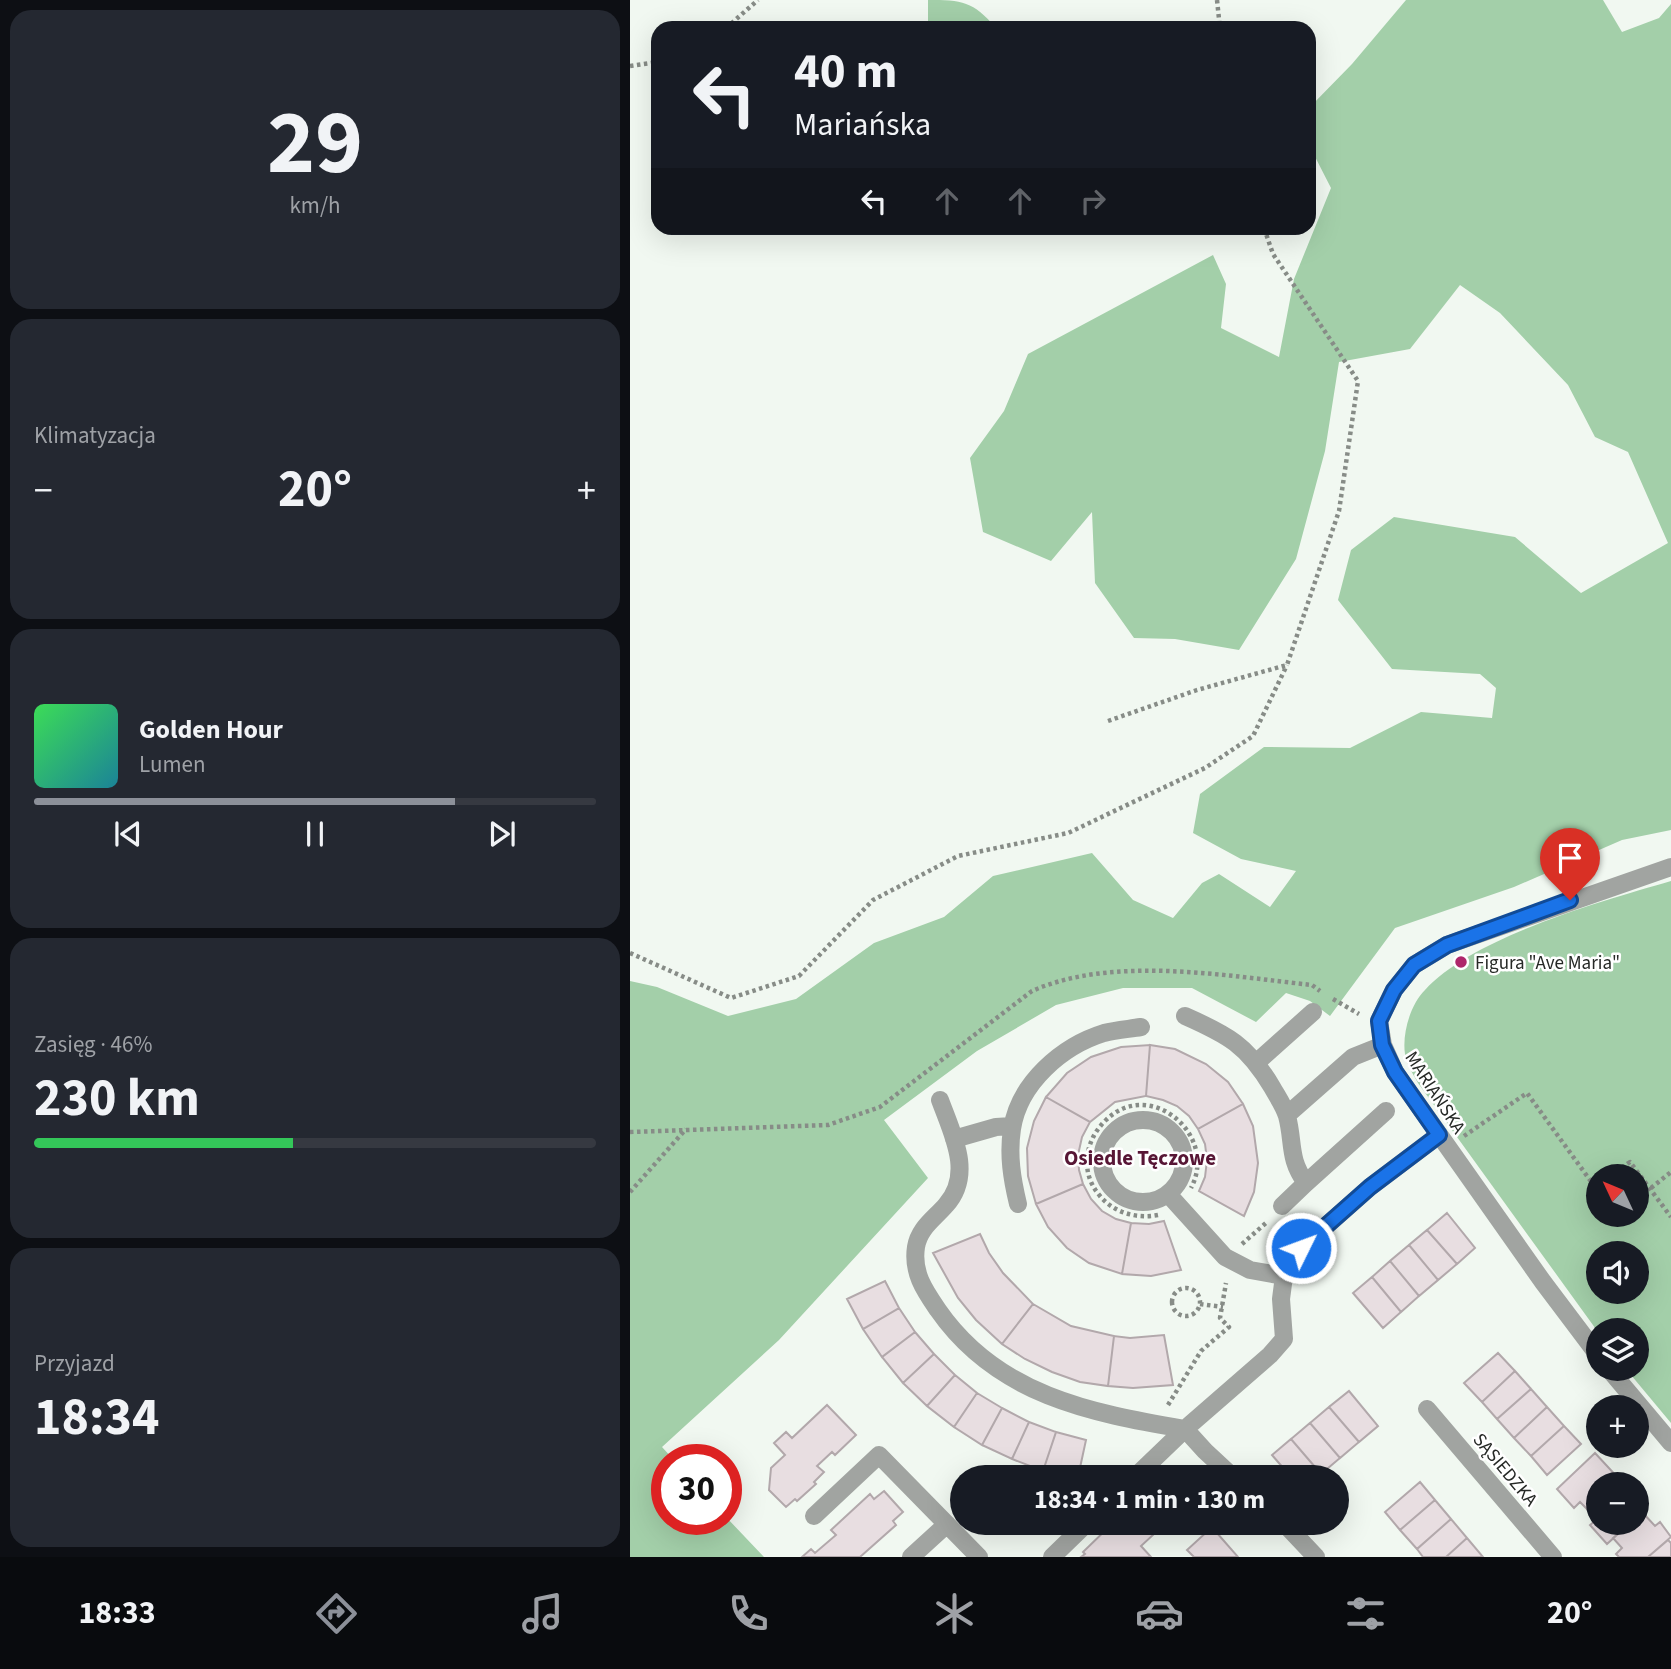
<!DOCTYPE html>
<html lang="pl">
<meta charset="utf-8">
<style>
body{margin:0;font-family:"Source Sans 3",sans-serif;background:#242831;color:#f1f3f6;height:100vh;display:flex;flex-direction:column;font-size:26px;white-space:nowrap}
*{box-sizing:border-box;margin:0}
p{font-size:23px;color:#9ea1a6}
.icon{flex:none;width:38px;height:38px;fill:none;stroke:currentColor;stroke-width:2;stroke-linecap:round;stroke-linejoin:round}
.map{position:relative;flex:1;overflow:hidden}
.sheet{display:flex;flex-direction:column;gap:10px;padding:10px;background:#0d0f14;width:630px}
.sheet>*{flex:none}
.guide{position:absolute;left:21px;top:21px;width:665px;height:214px;border-radius:21px;box-shadow:0 7px 28px #0002;background:#171b24;color:#f1f3f6;overflow:hidden}
.needle{width:46px;rotate:314deg}
.tools{position:absolute;left:956px;top:1164px;display:grid;gap:14px}
.tools a{display:grid;place-items:center;width:63px;height:63px;border-radius:50%;background:#171b24;box-shadow:0 7px 28px #0002;font-size:35px}
.speed{position:absolute;left:21px;top:1444px;display:flex;gap:14px;font-size:35px;font-weight:700;text-align:center}
.speed>*{display:grid;place-content:center;width:91px;height:91px;border-radius:50%;background:#171b24;box-shadow:0 7px 28px #0002;line-height:1}
.speed .limit{border:10px solid #d22;background:#fff;color:#111}
.pin{position:absolute;display:grid;place-items:center;width:60px;height:60px;color:#fff;margin:-72px -30px;border-radius:50% 50% 50% 0;rotate:-45deg;box-shadow:0 0 7px #0007}
.pin .icon{rotate:45deg}
.me{position:absolute;width:77px;margin:-38px;rotate:48deg;stroke-linejoin:round;filter:drop-shadow(0 0 5px #0008)}
.turn{display:flex;align-items:center;gap:24px;height:147px;padding:0 28px;font-size:32px}
.turn .icon{width:91px;height:91px;stroke-width:2.5}
.turn b{display:block;font-size:49px;line-height:60px}
.lanes{display:flex;align-items:center;height:66px;padding:0 28px;background:#0003;justify-content:center;gap:35px;direction:ltr}
.lanes .off{opacity:.35}
.big{font-size:52px;font-weight:700;line-height:1.1}
.sheet .card{flex:1;display:flex;flex-direction:column;justify-content:center;gap:10px;min-width:0;padding:0 24px;border-radius:21px;background:#242831}
.sheet .dial{align-items:center;gap:0}
.dial b{font-size:91px;line-height:1}
.song{display:flex;align-items:center;gap:21px}
.cover{width:84px;height:84px;border-radius:10px;background:linear-gradient(135deg,hsl(130 70% 55%),hsl(190 70% 35%))}
.played{height:7px;border-radius:4px;background:linear-gradient(90deg,#8c9099 75%,#363941 75%)}
.keys{display:flex;justify-content:space-around;direction:ltr}
.heat{display:flex;justify-content:space-between;align-items:center;font-size:38px;direction:ltr}
.charge{height:10px;border-radius:5px;background:linear-gradient(90deg,#34c759 46%,#363941 0)}
.trip{position:absolute;left:320px;top:1465px;width:399px;height:70px;border-radius:35px;background:#171b24;box-shadow:0 7px 28px #0002;font-weight:700;line-height:70px;text-align:center}
.tab-bar{display:flex;height:112px;justify-content:space-around;align-items:center;background:#090b0e;color:#9ea1a6}
.tab-bar .icon{width:49px;height:49px}
.tab-bar .active{color:#8c9099}
.tab-bar b{font-size:32px;color:#f1f3f6}
main{display:flex;flex:1;min-height:0}
.map>svg:first-child{display:block}
.green{fill:#a3cfa9;fill-rule:evenodd}
.building{fill:#e8dee1;stroke:#b2a8ab;stroke-width:2}
.lines{fill:none;stroke-linecap:round;stroke-linejoin:round}
.path{stroke:#878c87;stroke-width:4.5;stroke-dasharray:3.5 3.5;stroke-linecap:butt}
.minor{stroke:#a1a4a1;stroke-width:18}
.route-casing{stroke:#114b97;stroke-width:18}
.route{stroke:#1a73e8;stroke-width:12}
.poi-dot{fill:#ae276b;stroke:#fff;stroke-width:2.5}
.labels{text-anchor:middle;stroke-width:5;stroke-linejoin:round;paint-order:stroke}
.poi-label{font-size:19px;fill:#262926;stroke:#fff;text-anchor:start}
.street-label{font-size:19px;fill:#262926;stroke:#fff}
.neighbourhood-label{font-size:21px;font-weight:bold;fill:#571635;stroke:#fff}
</style>
<main>
<section class="sheet">
<div class="card dial"><b>29</b><p>km/h</p></div>
<div class="card"><p>Klimatyzacja</p>
<div class="heat"><a>−</a><b class="big">20°</b><a>+</a></div>
</div>
<div class="card">
<div class="song"><i class="cover"></i><div><b>Golden Hour</b><p>Lumen</p></div></div>
<div class="played"></div>
<div class="keys"><svg class="icon" aria-label="previous" viewBox="0 0 24 24"><path d="M18 5L8 12l10 7zM5 5v14"/></svg><svg class="icon" aria-label="pause" viewBox="0 0 24 24"><path d="M8 5v14M16 5v14"/></svg><svg class="icon" aria-label="next" viewBox="0 0 24 24"><path d="M6 5l10 7-10 7zM19 5v14"/></svg></div>
</div>
<div class="card"><p>Zasięg · 46%</p><b class="big">230 km</b><div class="charge"></div></div>
<div class="card"><p>Przyjazd</p><b class="big">18:34</b></div>
</section>
<div class="map">
<svg width="1041" height="1557" viewBox="0 0 1041 1557">
<rect width="100%" height="100%" fill="#f1f8f1"/>
<path class="green" d="M298 0C332 0 343 1 366 28H298Z
M776 0H973L992 32 1029 18 1041 4V830L992 840 884 887 765 928 700 1016 680 1001 656 993 626 1022 562 988H493L426 1005 347 1051 254 1120 298 1178 149 1340 32 1447 43 1459 37 1460V1519H96V1517L134 1557H0V981L27 987 98 1016 166 999 244 943 314 917 363 876 462 853 503 900 543 918 572 883 589 874 640 907 666 871 611 859 563 833 570 794 634 747 720 748 791 712 862 718 866 688 850 674 762 669 708 600 721 550 764 517 885 537 951 593 1038 543 998 452 965 437 938 385 870 313 830 285 780 349 709 362 695 451 666 559 609 650 545 639 504 638 465 583 462 512 421 561 353 532 340 458 374 411 398 354 583 255 596 284 591 328 649 357 664 279 701 188 679 145V108L722 64Z
M1041 881V1423L996 1369 1006 1368V1330H968V1332L788 1083C783 1074 777 1065 775 1054 772 1034 780 1005 795 990 843 937 972 901 1041 881ZM968 1176H1006V1214H968ZM1006 1253V1292H968V1253Z"/>
<path class="building" d="M520 1045 545 1049 576 1064 598 1082 613 1104 568 1129 559 1116 547 1106 533 1100 516 1096Z
M520 1045 516 1096 485 1102 460 1122 416 1097 437 1073 461 1057 491 1047Z
M416 1097 460 1122 452 1137 448 1155 449 1170 453 1184 406 1204 398 1176 397 1148 404 1121Z
M613 1104 623 1126 628 1163 624 1192 614 1216 569 1191 575 1177 577 1160 575 1144 568 1129Z
M453 1184 461 1199 472 1211 486 1219 501 1223 492 1274 459 1263 437 1248 418 1227 406 1204Z
M817 1213 845 1248 827 1264 797 1230Z
M534 1221 551 1270 521 1276 492 1274 501 1223 519 1224Z
M797 1230 827 1264 808 1280 779 1245Z
M350 1234 359 1253 373 1273 403 1304 372 1344 346 1320 328 1298 303 1253Z
M779 1245 808 1280 789 1296 760 1261Z
M760 1261 789 1296 771 1312 742 1277Z
M742 1277 771 1312 753 1328 723 1293Z
M255 1281 269 1308 233 1329 217 1299Z
M403 1304 441 1326 484 1336 478 1386 450 1382 422 1372 395 1359 372 1344Z
M269 1308 285 1332 252 1357 233 1329Z
M285 1332 304 1354 273 1383 252 1357Z
M534 1335 543 1385 503 1388 478 1386 484 1336 500 1338Z
M868 1353 885 1371 852 1402 834 1383Z
M304 1354 325 1375 297 1406 273 1383Z
M885 1371 901 1389 867 1419 852 1402Z
M325 1375 347 1393 324 1427 297 1406Z
M901 1389 917 1407 884 1438 867 1419Z
M719 1391 748 1426 729 1442 699 1407Z
M347 1393 372 1408 352 1445 324 1427Z
M197 1405 226 1435 205 1455 202 1452 187 1466 194 1472 184 1482 186 1484 167 1501 165 1499 156 1507 139 1490 141 1468 155 1455 144 1443 156 1432 162 1438Z
M699 1407 729 1442 710 1458 680 1423Z
M917 1407 934 1426 901 1456 884 1438Z
M372 1408 399 1422 382 1459 352 1445Z
M399 1422 426 1432 413 1471 382 1459Z
M680 1423 710 1458 691 1474 661 1439Z
M934 1426 951 1444 917 1475 901 1456Z
M426 1432 456 1440 448 1477H432L413 1471Z
M661 1439 691 1474 687 1477H661L642 1455Z
M965 1453 990 1480 986 1484H968V1501L958 1510 950 1502 944 1508 927 1489Z
M790 1482 805 1500 770 1530 755 1512Z
M254 1491 273 1512 263 1521 266 1525 230 1557H172L181 1549 185 1553 206 1535 201 1530 240 1494 244 1499Z
M1006 1497 1017 1508 1006 1518Z
M805 1500 821 1519 787 1549 770 1530Z
M968 1501V1522H1001L977 1544 960 1525 966 1520 958 1510Z
M1012 1512 1025 1526 1030 1522 1041 1537 1018 1557H989L986 1554 992 1548 983 1538 1001 1522H1006V1518Z
M821 1519 837 1538 816 1557H793L787 1549Z
M484 1522H513L524 1534 511 1546 521 1557H451L455 1554 453 1552Z
M581 1528 587 1533 608 1557H564L557 1550Z
M837 1538 853 1557H816Z
M1038 1540 1041 1543V1557H1018Z"/>
<g class="lines">
<path class="path" d="M587 0 590 28
M96 28 128 0
M0 66 28 62
M478 721 567 690 657 665 709 511 728 381 643 254 634 228
M0 953 101 998 169 976 243 900 328 856 438 833 575 768 623 736 657 665
M703 999 729 1014
M0 1132 198 1125 250 1107 402 991C483 955 597 976 682 985L690 991
M834 1136 897 1093 965 1187 968 1185
M980 1176 1000 1162 1041 1217
M1021 1188 1041 1172
M0 1192 56 1129
M528 1215C507 1219 484 1213 470 1196 459 1183 455 1169 458 1152 461 1138 467 1129 476 1120 520 1077 589 1135 561 1188
M612 1244 637 1222
M542 1302a14 14 0 1 1 28 0a14 14 0 1 1-28 0Z
M570 1304 593 1307
M538 1405 571 1351 599 1327 590 1318 596 1283"/>
<path class="minor" d="M555 1016C598 1035 617 1045 642 1087 647 1096 654 1106 657 1116 664 1142 658 1159 676 1183L756 1111
M627 1062 683 1012
M310 1100C322 1133 344 1174 316 1205 304 1219 289 1228 286 1247 282 1273 295 1291 308 1310 367 1395 460 1413 555 1429
M657 1115 723 1057 753 1045
M472 1161a41 41 0 1 1 82 0a41 41 0 1 1-82 0Z
M324 1139 366 1127 382 1126
M538 1194 595 1257 620 1270 654 1276
M388 1204C382 1179 378 1155 382 1129 389 1083 432 1046 474 1033 486 1030 499 1029 511 1027
M652 1206 676 1183
M968 1355 913 1282 765 1072 753 1045 749 1021 764 990 784 965 817 945 1041 867
M978 1368 1041 1443
M797 1409 923 1557
M505 1477 555 1429
M603 1477 575 1451 555 1429 640 1355 654 1339 651 1299 654 1276 660 1258 740 1187 809 1135
M184 1516 249 1455 349 1557
M653 1522 686 1557
M281 1557 317 1524
M422 1557 458 1522"/>
</g>
<g class="lines">
<defs>
<path id="route" d="M671 1248 740 1187 809 1135 765 1072 752 1045 749 1021 764 990 784 965 817 945 940 900"/>
</defs>
<use href="#route" class="route-casing"/>
<use href="#route" class="route"/>
</g>
<circle class="poi-dot" cx="831" cy="962" r="7"/>
<g class="labels">
<g class="poi-label">
<text x="845" y="969">Figura "Ave Maria"</text>
</g>
<g class="street-label">
<text transform="translate(806 1092) rotate(57)" y="7">MARIAŃSKA</text>
<text transform="translate(876 1469) rotate(50)" y="7">SĄSIEDZKA</text>
</g>
<g class="neighbourhood-label">
<text x="510" y="1165">Osiedle Tęczowe</text>
</g>
</g>
</svg>
<div class="tools">
<a><svg class="needle" viewBox="-14 -14 28 28"><path d="M0-13l5 13h-10z" fill="#e53935"/><path d="M0 13l5-13h-10z" fill="#9ea1a6"/></svg></a>
<a><svg class="icon" aria-label="sound" viewBox="0 0 24 24"><path d="M4 9h4l5-4v14l-5-4H4zM17 9q2 3 0 6"/></svg></a>
<a><svg class="icon" aria-label="layers" viewBox="0 0 24 24"><path d="M12 4l9 5-9 5-9-5zM3 14l9 5 9-5"/></svg></a>
<a>+</a>
<a>−</a>
</div>
<div class="speed"><div class="limit">30</div></div>
<div class="pin" style="left:940px;top:900px;background:#d93025"><svg class="icon" aria-label="arrive" viewBox="0 0 24 24"><path d="M6 21V4h12l-3 4 3 4H6"/></svg></div>
<svg class="me" style="left:671px;top:1248px" viewBox="-20 -20 40 40"><circle r="17" fill="#1a73e8" stroke="#fff" stroke-width="3"/><path d="M0-11L8 9 0 5-8 9z" fill="#fff"/></svg>
<div class="trip">18:34 · 1 min · 130 m</div>
<div class="guide">
<div class="turn"><svg class="icon" aria-label="left" viewBox="0 0 24 24"><path d="M17 20v-9H6M10 6l-5 5 5 5"/></svg><div><b>40 m</b>Mariańska</div></div>
<div class="lanes"><svg class="icon" aria-label="left" viewBox="0 0 24 24"><path d="M17 20v-9H6M10 6l-5 5 5 5"/></svg><svg class="icon off" aria-label="ahead" viewBox="0 0 24 24"><path d="M12 20V5M6 11l6-6 6 6"/></svg><svg class="icon off" aria-label="ahead" viewBox="0 0 24 24"><path d="M12 20V5M6 11l6-6 6 6"/></svg><svg class="icon off" aria-label="right" viewBox="0 0 24 24"><path d="M7 20v-9h11M14 6l5 5-5 5"/></svg></div>
</div>
</div>
</main>
<nav class="tab-bar">
<b>18:33</b>
<svg class="icon active" aria-label="directions" viewBox="0 0 24 24"><path d="M12 3l9 9-9 9-9-9zM9 14v-3h6M13 9l2 2-2 2"/></svg>
<svg class="icon" aria-label="music" viewBox="0 0 24 24"><path d="M9 18V5l10-2v13"/><circle cx="6" cy="18" r="3"/><circle cx="16" cy="16" r="3"/></svg>
<svg class="icon" aria-label="phone" viewBox="0 0 24 24"><path d="M5 4h4l2 5-3 2q2 4 5 5l2-3 5 2v4C11 20 4 13 5 4z"/></svg>
<svg class="icon" aria-label="climate" viewBox="0 0 24 24"><path d="M12 3v18M4 7l16 10M4 17L20 7"/></svg>
<svg class="icon" aria-label="car" viewBox="0 0 24 24"><path d="M5 17H2v-5l4-1 3-4h7l3 4 3 1v5h-3M9 17h6M6 11h13"/><circle cx="7" cy="17" r="2"/><circle cx="17" cy="17" r="2"/></svg>
<svg class="icon" aria-label="filters" viewBox="0 0 24 24"><path d="M4 7h16M4 17h16"/><circle cx="9" cy="7" r="2"/><circle cx="15" cy="17" r="2"/></svg>
<b>20°</b>
</nav>
